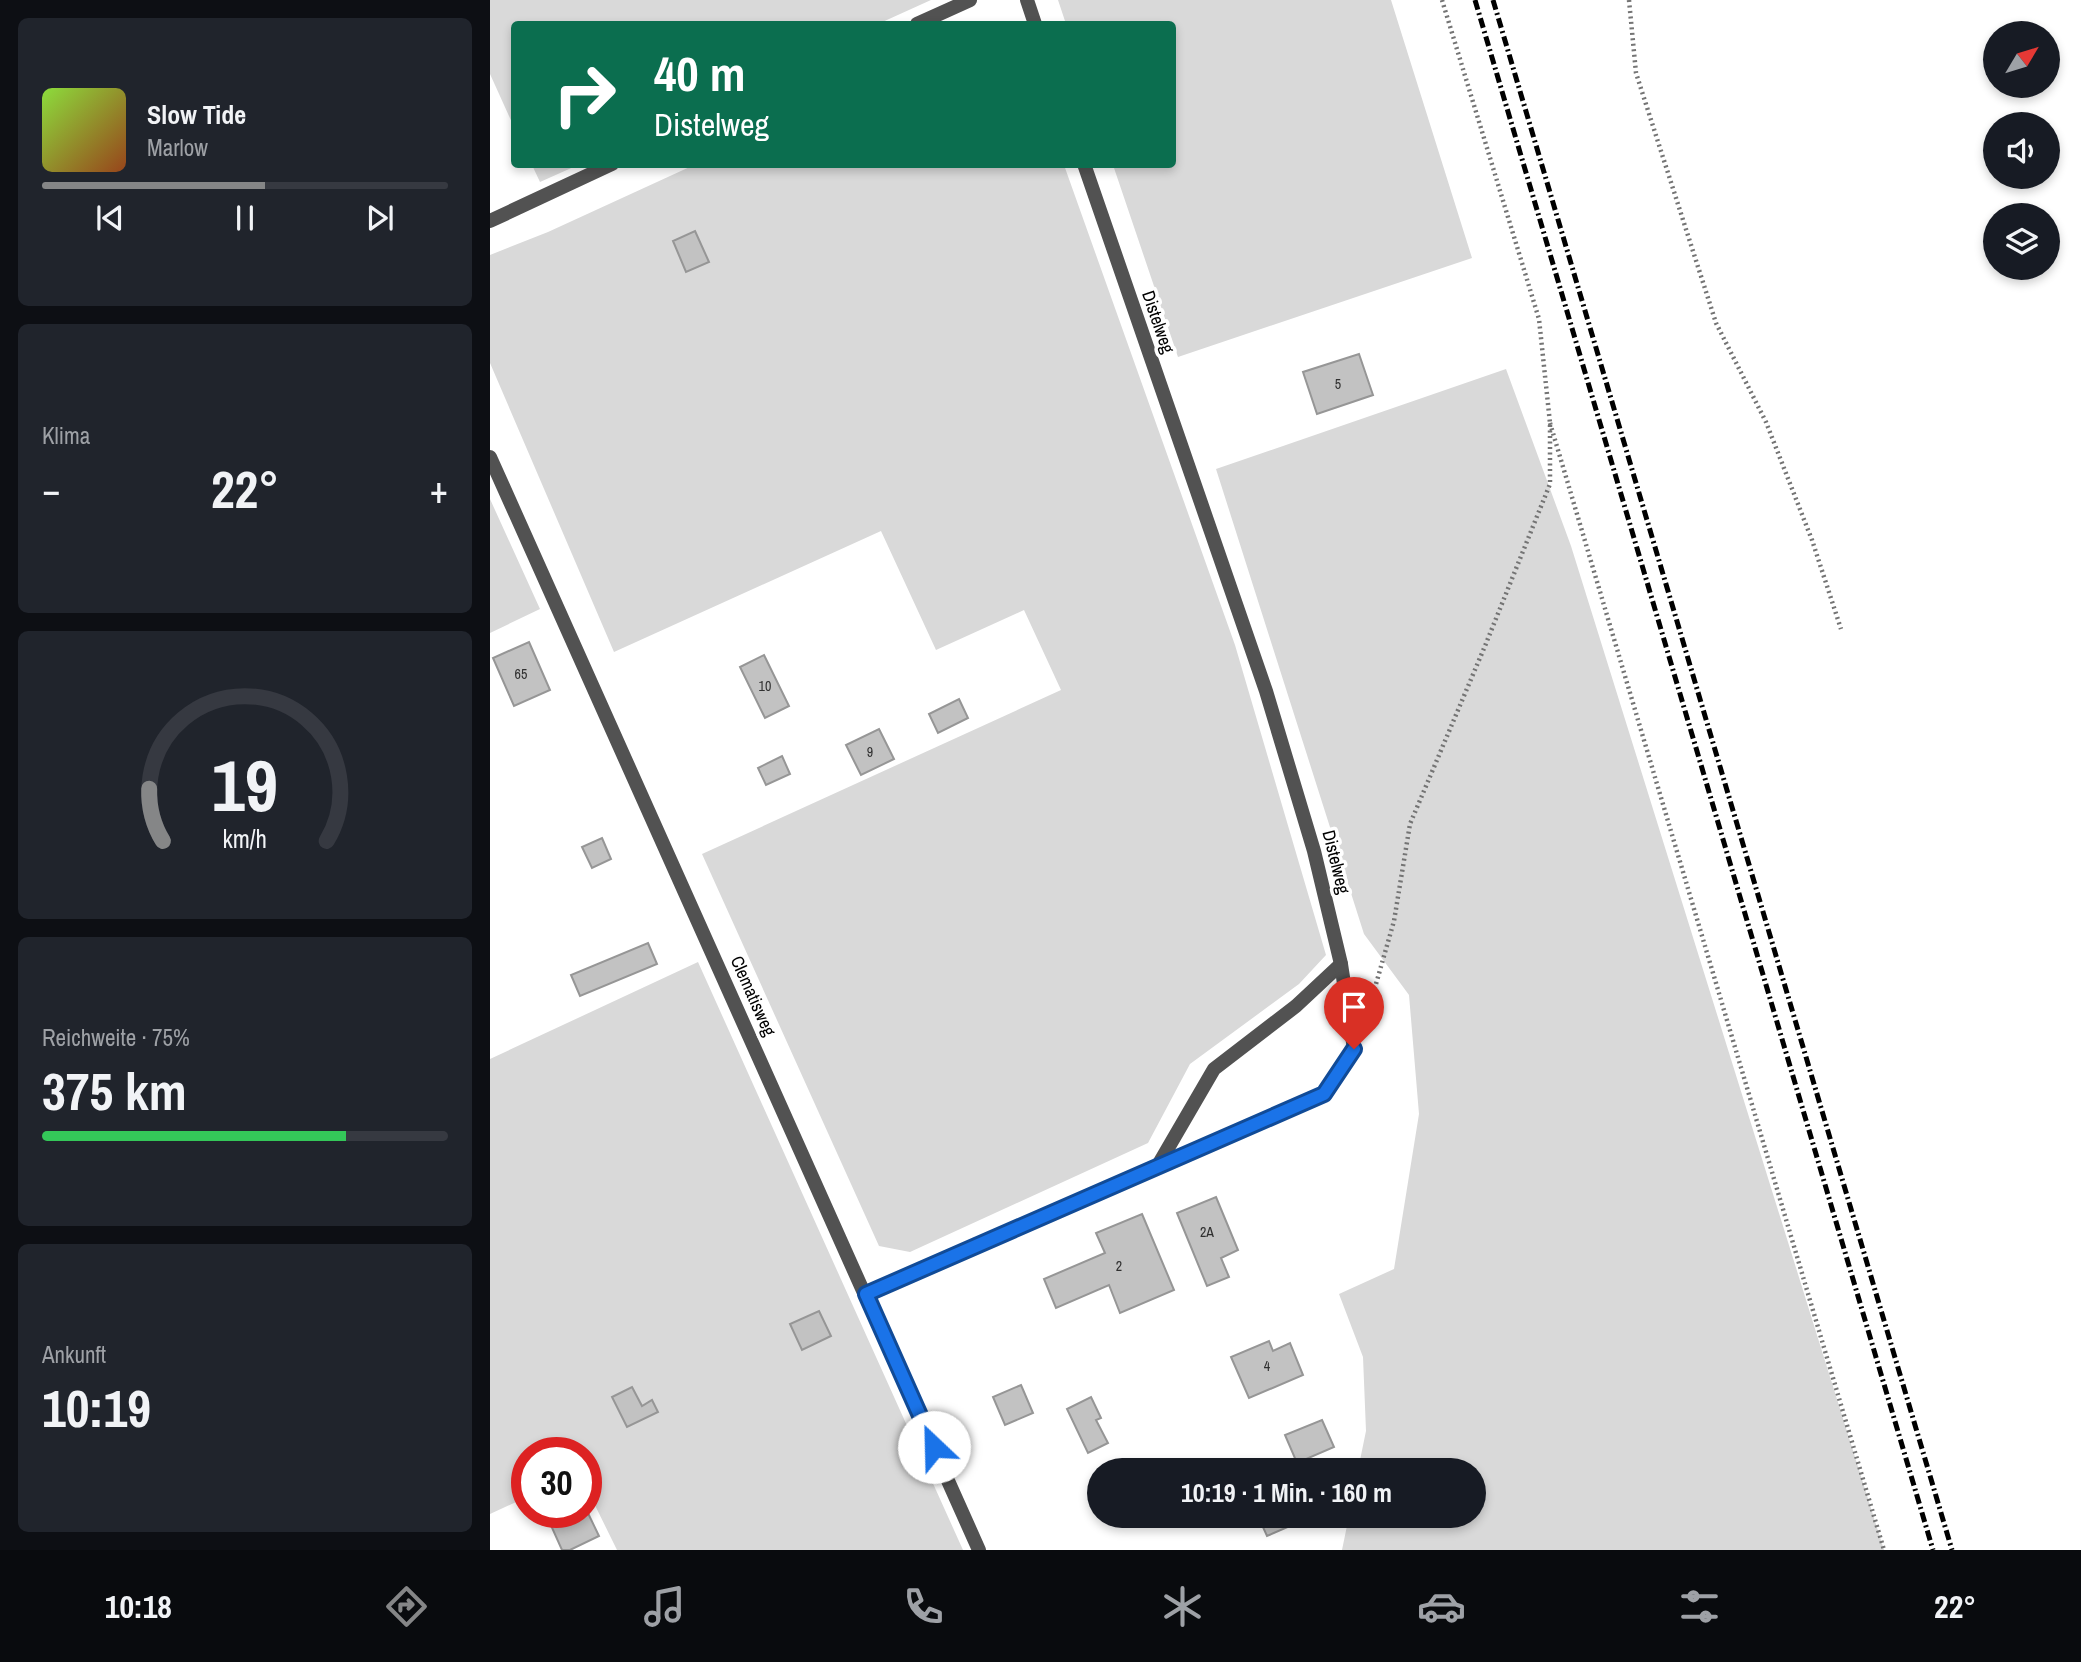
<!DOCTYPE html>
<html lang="de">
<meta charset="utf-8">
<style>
body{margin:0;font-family:"Archivo Narrow",sans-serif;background:#20242c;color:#f1f3f6;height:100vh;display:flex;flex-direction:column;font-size:26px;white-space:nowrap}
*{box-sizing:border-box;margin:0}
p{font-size:23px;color:#9ea1a6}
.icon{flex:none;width:38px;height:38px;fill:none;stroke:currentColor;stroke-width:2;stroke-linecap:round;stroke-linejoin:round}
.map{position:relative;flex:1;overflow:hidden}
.drawer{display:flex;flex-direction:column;gap:18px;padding:18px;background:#0d0f14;width:490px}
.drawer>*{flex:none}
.top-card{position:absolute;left:21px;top:21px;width:665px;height:147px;border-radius:7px;box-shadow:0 4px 10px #0003;background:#0b6e4f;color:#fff;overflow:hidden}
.needle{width:46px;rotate:52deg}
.buttons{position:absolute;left:1493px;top:21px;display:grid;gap:14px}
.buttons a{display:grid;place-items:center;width:77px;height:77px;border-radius:50%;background:#171b24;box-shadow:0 4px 10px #0003;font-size:35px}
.speed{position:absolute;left:21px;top:1437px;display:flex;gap:14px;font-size:35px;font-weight:700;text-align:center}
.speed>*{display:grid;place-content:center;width:91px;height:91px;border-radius:50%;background:#171b24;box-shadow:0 4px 10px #0003;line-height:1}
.speed .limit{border:10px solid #d22;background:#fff;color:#111}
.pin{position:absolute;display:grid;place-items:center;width:60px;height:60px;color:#fff;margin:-72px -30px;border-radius:50% 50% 50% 0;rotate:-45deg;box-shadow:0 0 7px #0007}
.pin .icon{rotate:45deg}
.me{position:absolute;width:77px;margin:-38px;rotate:336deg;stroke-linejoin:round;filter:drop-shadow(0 0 5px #0008)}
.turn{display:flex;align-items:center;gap:24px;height:147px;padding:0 28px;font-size:32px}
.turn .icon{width:91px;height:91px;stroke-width:2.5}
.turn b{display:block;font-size:49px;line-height:60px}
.big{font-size:52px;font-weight:800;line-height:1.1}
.drawer .card{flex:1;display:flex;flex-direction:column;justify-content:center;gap:10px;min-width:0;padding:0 24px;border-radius:10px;background:#20242c}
.drawer .dial{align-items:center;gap:0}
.dial svg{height:182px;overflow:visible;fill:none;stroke:#363941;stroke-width:7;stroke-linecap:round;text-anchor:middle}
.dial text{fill:#f1f3f6;stroke:none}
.song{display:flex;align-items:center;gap:21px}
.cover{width:84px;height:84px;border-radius:10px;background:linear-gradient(135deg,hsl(90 70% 55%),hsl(20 70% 35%))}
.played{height:7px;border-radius:4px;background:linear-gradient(90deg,#858687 55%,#363941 55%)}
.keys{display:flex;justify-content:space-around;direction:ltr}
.heat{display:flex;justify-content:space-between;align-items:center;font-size:38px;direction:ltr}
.charge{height:10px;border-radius:5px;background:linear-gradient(90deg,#34c759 75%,#363941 0)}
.trip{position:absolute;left:597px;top:1458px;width:399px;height:70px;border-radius:35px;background:#171b24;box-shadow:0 4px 10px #0003;font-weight:800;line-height:70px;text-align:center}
.menu{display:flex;height:112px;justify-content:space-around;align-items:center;background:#090b0e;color:#9ea1a6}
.menu .icon{width:49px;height:49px}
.menu .active{color:#858687}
.menu b{font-size:32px;color:#f1f3f6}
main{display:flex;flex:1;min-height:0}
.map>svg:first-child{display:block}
.green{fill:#d9d9d9}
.building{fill:#c2c2c2;stroke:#969696;stroke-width:2}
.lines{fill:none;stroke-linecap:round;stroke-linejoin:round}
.path{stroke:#747474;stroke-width:4.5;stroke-dasharray:2 3.5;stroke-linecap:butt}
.lane{stroke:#525252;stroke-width:14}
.street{stroke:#525252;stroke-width:14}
.rail{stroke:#000;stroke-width:5;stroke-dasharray:10 3.5 2 3.5;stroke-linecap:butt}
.route-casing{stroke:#114b97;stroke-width:18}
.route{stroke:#1a73e8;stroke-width:12}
.labels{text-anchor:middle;stroke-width:7;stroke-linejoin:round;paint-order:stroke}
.number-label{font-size:14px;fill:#303030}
.street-label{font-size:18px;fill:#000;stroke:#fff}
</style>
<main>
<section class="drawer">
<div class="card">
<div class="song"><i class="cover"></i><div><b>Slow Tide</b><p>Marlow</p></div></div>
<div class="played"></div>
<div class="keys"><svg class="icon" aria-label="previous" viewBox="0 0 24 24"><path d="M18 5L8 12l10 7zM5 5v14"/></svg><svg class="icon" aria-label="pause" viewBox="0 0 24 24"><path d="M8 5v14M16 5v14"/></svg><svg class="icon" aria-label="next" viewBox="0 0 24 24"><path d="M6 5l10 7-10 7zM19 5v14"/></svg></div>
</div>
<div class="card"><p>Klima</p>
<div class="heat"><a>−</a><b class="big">22°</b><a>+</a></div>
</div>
<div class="card dial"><svg viewBox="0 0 100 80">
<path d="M14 69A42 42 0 1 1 86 69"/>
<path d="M14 69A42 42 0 0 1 8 46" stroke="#858687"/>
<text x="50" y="56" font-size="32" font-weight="700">19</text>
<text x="50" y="72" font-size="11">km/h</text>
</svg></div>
<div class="card"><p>Reichweite · 75%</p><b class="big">375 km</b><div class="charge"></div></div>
<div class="card"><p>Ankunft</p><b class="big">10:19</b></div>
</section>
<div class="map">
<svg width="1591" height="1550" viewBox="0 0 1591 1550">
<rect width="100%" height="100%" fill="#fff"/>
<path class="green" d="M0 0H441L388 24H24V127L0 74Z
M568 0H901L982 258 688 357 623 165 682 164V24H576Z
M42 165H88L50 182Z
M204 165H574L745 645 836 955 809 984 700 1064 658 1143 420 1252 389 1246 212 854 571 690 534 610 446 650 391 531 124 652 0 363V255L58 232Z
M1016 369 1081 546 1394 1550H852L859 1516H984V1470H868L876 1431 873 1357 849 1294 904 1269 929 1114 919 995 874 934 726 469Z
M0 499 50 609 0 633Z
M208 962 473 1550H127L96 1487V1452H37V1497L0 1514V1059Z"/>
<path class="building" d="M205 231 219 262 196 272 183 241Z
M869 354 883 395 827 414 813 372Z
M39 642 60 690 24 706 3 658Z
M274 655 299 706 275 718 250 667Z
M469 699 478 718 448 733 439 714Z
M389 729 404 759 371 775 356 745Z
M292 756 300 774 276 785 268 768Z
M112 838 121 859 102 868 92 847Z
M158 943 167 964 90 996 81 975Z
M726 1197 748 1250 731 1258 739 1277 717 1286 687 1213Z
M652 1214 684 1290 630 1313 619 1285 566 1308 554 1279 615 1253 606 1233Z
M329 1311 341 1336 312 1350 300 1324Z
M779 1341 783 1351 800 1343 813 1375 759 1398 741 1357Z
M531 1385 543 1413 515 1425 503 1397Z
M142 1387 152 1406 162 1400 168 1412 137 1427 122 1397Z
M601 1397 611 1418 606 1420 618 1443 598 1453 577 1409Z
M832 1420 844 1447 807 1463 795 1435Z
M96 1509 109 1536 80 1550H72L55 1512H96Z
M768 1516H823L777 1536Z
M833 1516H858L838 1525Z"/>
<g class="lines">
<path class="path" d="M1139 0 1146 73 1226 323 1276 422 1322 540 1351 629
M1060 423 1394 1550
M880 1005 904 921 920 824 995 646 1060 484V423L1049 319 952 0"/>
<path class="lane" d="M667 1167 724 1069 806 1006 851 964"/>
<path class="street" d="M537 0 545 24
M427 24 480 0
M0 221 122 164
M0 457 489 1550
M376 1294 834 1094 864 1049 851 964 824 851 776 691 594 164"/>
<path class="rail" d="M985 0 1443 1550
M1003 0 1462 1550"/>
</g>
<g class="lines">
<defs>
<path id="route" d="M444 1447 376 1294 834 1094 864 1049"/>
</defs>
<use href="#route" class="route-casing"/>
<use href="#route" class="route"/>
</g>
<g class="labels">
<g class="number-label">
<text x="848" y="389">5</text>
<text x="31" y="679">65</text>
<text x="275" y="691">10</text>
<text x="380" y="757">9</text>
<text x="717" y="1237">2A</text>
<text x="629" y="1271">2</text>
<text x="777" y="1371">4</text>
</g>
<g class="street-label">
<text transform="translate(668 322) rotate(71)" y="6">Distelweg</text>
<text transform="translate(846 862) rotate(76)" y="6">Distelweg</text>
<text transform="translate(263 996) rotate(66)" y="6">Clematisweg</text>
</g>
</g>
</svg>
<div class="buttons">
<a><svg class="needle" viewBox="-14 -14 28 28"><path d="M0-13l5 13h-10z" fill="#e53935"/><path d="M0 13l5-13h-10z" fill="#9ea1a6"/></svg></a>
<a><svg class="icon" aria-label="sound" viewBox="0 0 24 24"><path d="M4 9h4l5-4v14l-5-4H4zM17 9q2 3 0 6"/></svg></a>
<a><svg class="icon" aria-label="layers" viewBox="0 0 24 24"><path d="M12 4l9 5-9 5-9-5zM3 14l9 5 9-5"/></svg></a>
</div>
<div class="speed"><div class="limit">30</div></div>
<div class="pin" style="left:864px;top:1049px;background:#d93025"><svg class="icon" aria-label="arrive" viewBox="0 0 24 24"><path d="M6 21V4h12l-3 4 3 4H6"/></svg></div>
<svg class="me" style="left:444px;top:1447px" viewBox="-20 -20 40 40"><circle r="19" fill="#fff"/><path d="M0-13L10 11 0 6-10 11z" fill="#1a73e8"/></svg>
<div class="trip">10:19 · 1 Min. · 160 m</div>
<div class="top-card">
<div class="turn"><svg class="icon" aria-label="right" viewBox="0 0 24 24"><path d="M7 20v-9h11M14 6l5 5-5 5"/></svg><div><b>40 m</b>Distelweg</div></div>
</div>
</div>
</main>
<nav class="menu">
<b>10:18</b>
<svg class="icon active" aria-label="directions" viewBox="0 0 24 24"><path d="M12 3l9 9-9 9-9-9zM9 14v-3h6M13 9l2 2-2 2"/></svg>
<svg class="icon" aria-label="music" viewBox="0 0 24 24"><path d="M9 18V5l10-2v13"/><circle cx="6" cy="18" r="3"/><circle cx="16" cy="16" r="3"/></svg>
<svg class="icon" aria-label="phone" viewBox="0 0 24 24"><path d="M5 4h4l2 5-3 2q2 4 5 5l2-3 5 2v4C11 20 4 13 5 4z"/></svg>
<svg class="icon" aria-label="climate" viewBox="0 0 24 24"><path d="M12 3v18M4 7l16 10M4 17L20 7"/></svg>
<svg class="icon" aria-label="car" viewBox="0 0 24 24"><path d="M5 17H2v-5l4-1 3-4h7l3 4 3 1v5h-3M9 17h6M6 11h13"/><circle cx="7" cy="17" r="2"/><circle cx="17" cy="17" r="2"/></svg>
<svg class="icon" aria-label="filters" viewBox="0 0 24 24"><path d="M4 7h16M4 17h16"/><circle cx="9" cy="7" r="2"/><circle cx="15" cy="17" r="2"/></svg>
<b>22°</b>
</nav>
